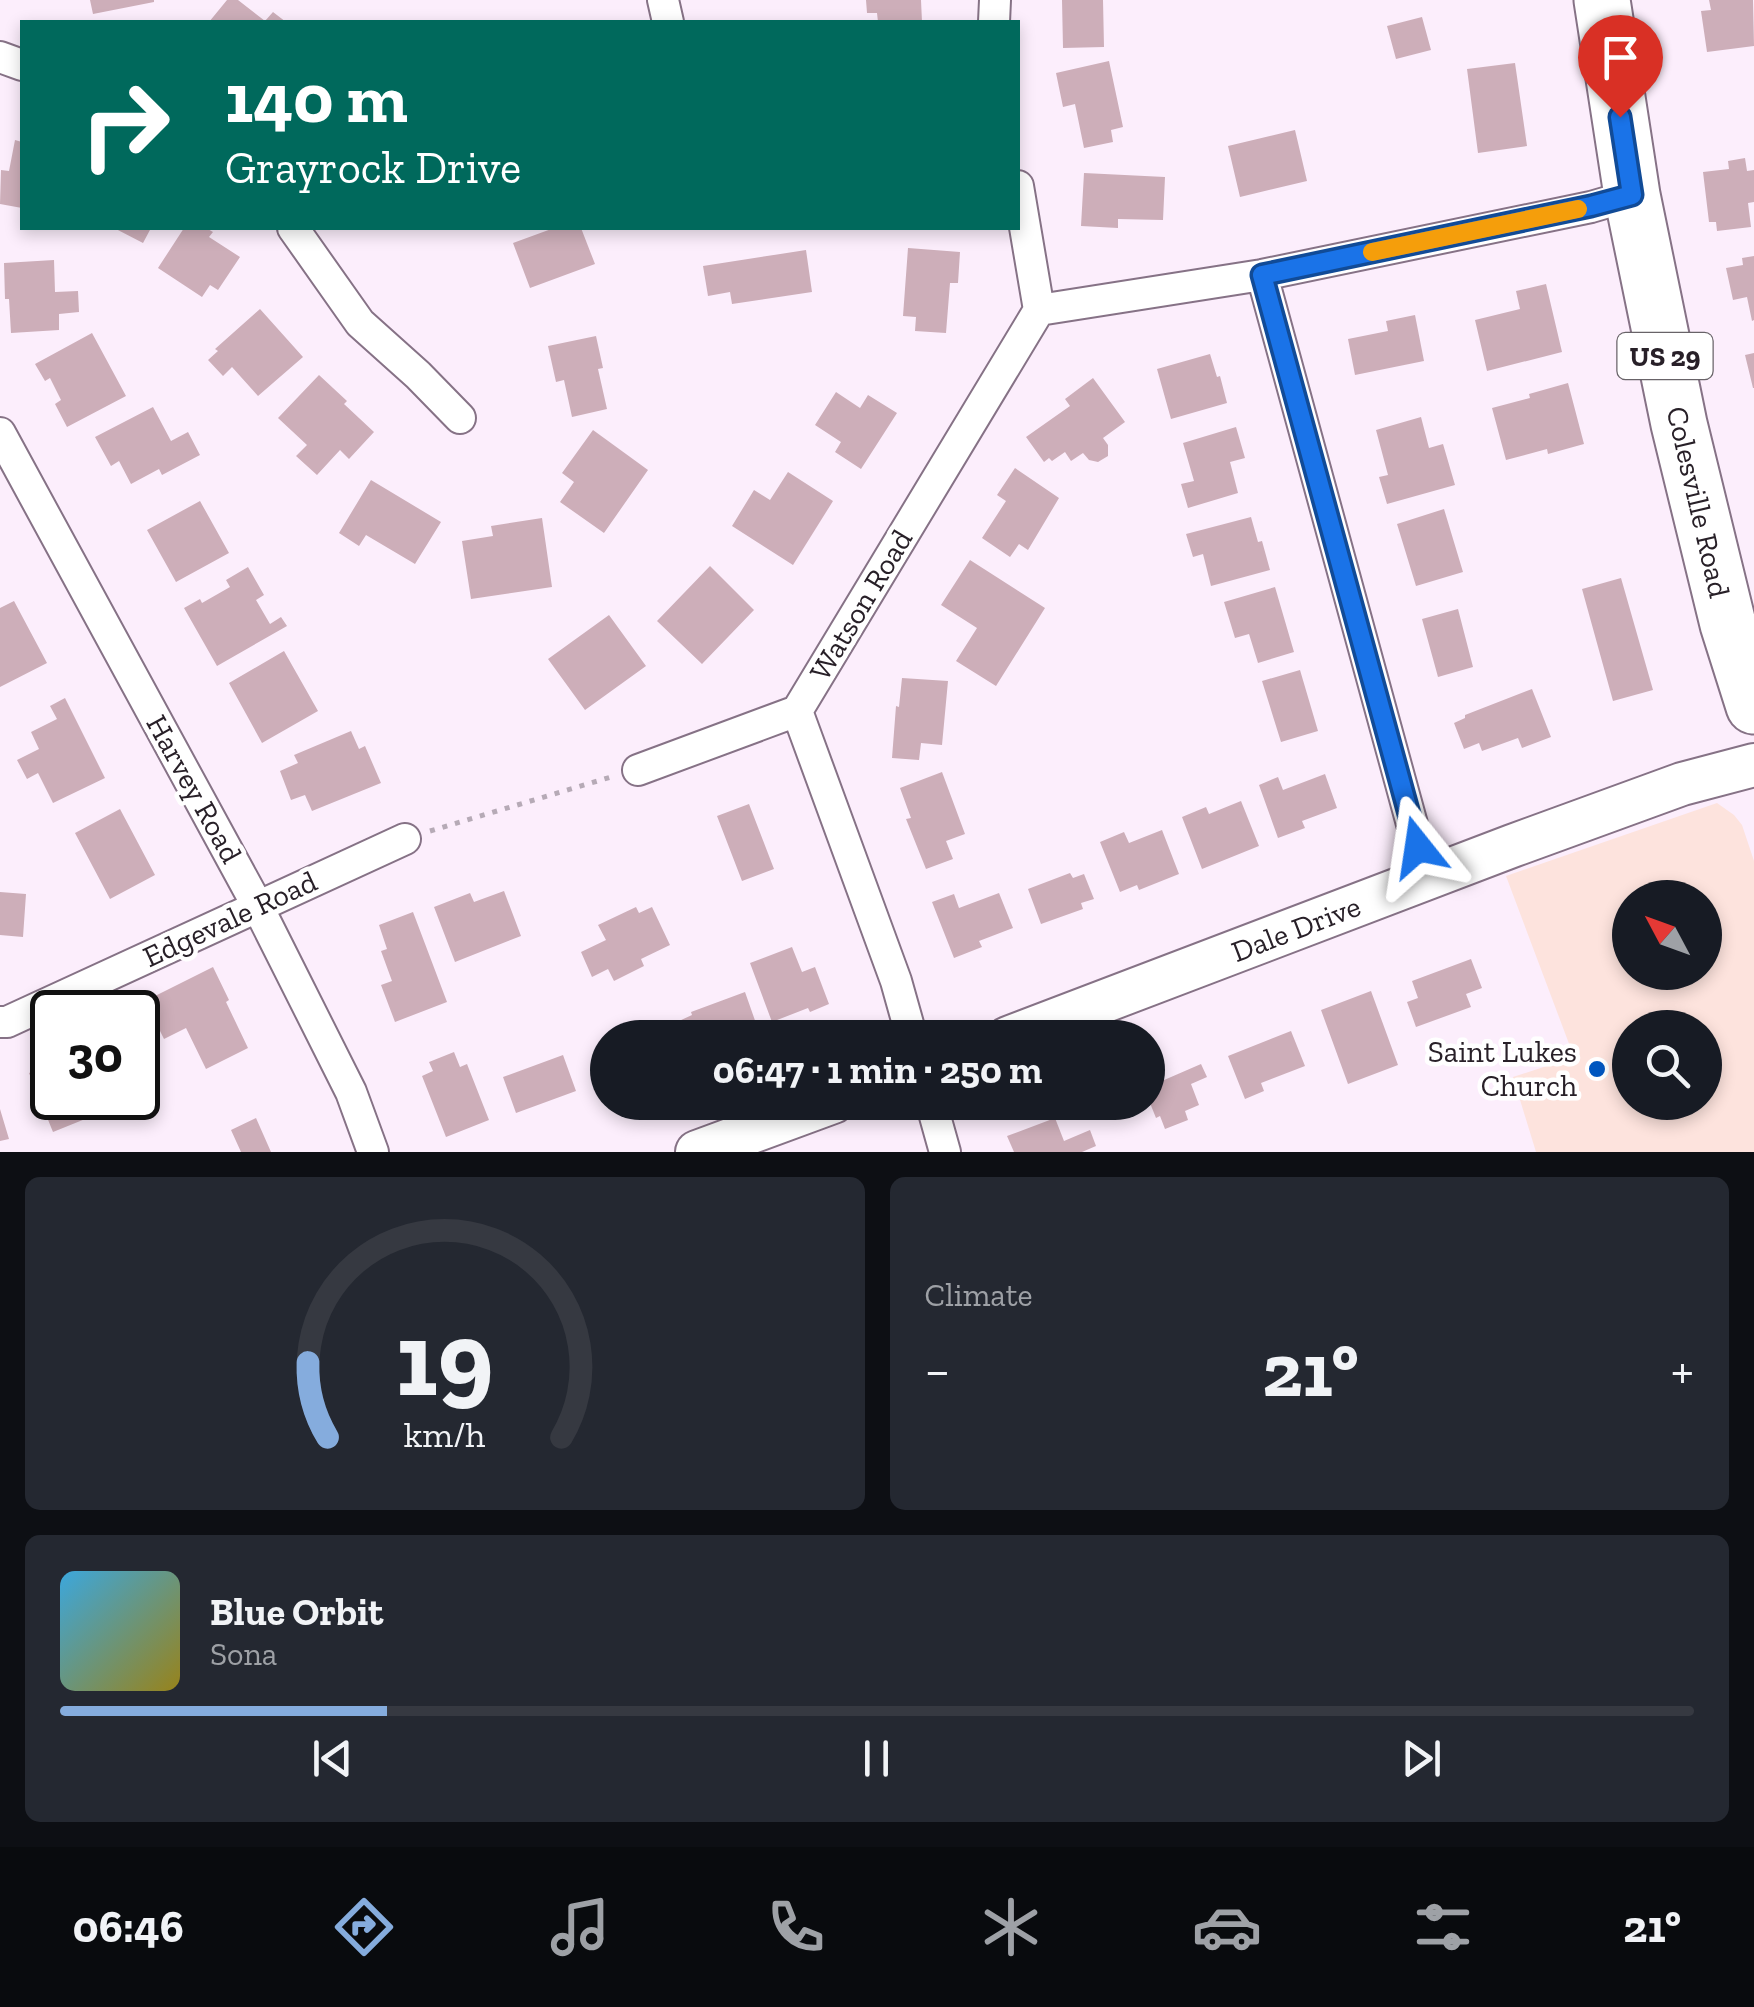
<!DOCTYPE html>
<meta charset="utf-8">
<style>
body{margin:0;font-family:"Zilla Slab",serif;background:#242831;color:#f1f3f6;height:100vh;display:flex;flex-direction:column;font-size:38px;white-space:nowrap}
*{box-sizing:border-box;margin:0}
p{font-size:32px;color:#9ea1a6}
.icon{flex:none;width:55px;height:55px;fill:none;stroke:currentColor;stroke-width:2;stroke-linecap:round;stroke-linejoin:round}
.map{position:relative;height:1152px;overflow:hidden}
.sheet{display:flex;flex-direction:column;gap:25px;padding:25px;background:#0d0f14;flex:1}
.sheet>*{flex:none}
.banner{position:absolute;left:20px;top:20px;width:1000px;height:210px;border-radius:0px;box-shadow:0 5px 15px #0003;background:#00695c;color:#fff;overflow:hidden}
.needle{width:65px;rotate:311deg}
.tools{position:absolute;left:1612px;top:880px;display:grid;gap:20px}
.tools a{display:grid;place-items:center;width:110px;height:110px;border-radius:50%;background:#171b24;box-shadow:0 5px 15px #0003;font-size:50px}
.speed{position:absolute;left:30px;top:990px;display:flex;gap:20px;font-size:50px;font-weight:700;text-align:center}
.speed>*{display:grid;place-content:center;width:130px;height:130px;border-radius:50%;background:#171b24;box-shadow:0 5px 15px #0003;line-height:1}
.speed .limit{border:5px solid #111;border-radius:15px;background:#fff;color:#111}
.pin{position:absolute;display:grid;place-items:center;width:85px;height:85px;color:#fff;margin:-102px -42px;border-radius:50% 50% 50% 0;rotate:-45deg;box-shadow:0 0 10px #0007}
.pin .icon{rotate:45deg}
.me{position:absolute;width:110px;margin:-55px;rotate:345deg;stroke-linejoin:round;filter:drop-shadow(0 0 8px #0008)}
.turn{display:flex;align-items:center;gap:35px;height:210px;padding:0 40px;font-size:45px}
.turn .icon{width:130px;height:130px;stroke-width:2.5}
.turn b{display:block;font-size:70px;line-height:85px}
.big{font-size:75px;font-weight:800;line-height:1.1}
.sheet .tile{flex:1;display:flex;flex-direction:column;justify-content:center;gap:15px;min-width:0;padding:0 35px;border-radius:15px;background:#242831}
.sheet .dial{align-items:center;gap:0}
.dial svg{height:260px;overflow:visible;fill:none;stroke:#363941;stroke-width:7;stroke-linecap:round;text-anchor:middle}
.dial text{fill:#f1f3f6;stroke:none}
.song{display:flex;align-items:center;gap:30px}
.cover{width:120px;height:120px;border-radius:15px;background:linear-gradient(135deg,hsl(200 70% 55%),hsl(50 70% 35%))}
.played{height:10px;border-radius:5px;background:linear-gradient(90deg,#85acdd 20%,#363941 20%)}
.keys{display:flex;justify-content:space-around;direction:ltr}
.heat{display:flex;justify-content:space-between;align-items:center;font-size:55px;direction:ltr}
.sheet .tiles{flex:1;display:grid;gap:25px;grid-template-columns:1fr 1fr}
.tile:last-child{grid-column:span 2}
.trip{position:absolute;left:590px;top:1020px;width:575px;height:100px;border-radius:50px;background:#171b24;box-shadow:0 5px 15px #0003;font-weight:800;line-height:100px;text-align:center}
.dock{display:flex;height:160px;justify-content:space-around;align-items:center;background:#090b0e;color:#9ea1a6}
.dock .icon{width:70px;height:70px}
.dock .on{color:#85acdd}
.dock b{font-size:45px;color:#f1f3f6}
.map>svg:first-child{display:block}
.education{fill:#fde3dd;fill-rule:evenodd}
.building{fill:#cdaeb9}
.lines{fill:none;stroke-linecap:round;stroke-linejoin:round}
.street-casing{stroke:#867286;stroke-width:34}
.secondary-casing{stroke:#867286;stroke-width:46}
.highway-casing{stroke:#867286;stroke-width:59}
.path{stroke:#b6aab6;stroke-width:5;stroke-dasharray:5 8;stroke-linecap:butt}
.street{stroke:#fff;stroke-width:30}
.secondary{stroke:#fff;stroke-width:42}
.highway{stroke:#fff;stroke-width:55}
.route-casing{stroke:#114b97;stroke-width:25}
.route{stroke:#1a73e8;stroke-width:18}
.slow{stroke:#f59e0b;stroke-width:18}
.poi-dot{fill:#0056bf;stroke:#fff;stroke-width:4}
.labels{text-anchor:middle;stroke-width:9;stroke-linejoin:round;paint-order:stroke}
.shield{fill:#fff;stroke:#686368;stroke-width:2.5}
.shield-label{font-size:28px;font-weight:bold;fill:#282028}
.street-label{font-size:30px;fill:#282028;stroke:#fff}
.poi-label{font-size:30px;fill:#282028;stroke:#fff;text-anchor:end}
</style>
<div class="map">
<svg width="1754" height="1152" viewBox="0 0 1754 1152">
<rect width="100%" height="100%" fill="#fceefc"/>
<path class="education" d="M1717 803 1734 815 1742 825 1754 861V1152H1536L1513 1077 1574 1057 1506 876ZM1630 898H1705V972H1630ZM1630 1028H1705V1102H1630Z"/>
<path class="building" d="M90 0H154V2L93 14Z
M227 0H238L265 21 273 12 286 22H209Z
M866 0H921L922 22H878L877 13H867Z
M1062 0H1103L1104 47 1063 48Z
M1709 0H1753L1754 46 1707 52 1701 11 1711 10Z
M1422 17 1431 50 1396 59 1387 26Z
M1109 61 1123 127 1111 130 1113 142 1084 148 1075 104 1063 107 1056 73Z
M1515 63 1527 146 1478 153 1467 69Z
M1295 130 1307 181 1240 197 1228 146Z
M15 140 22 142V208L0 204 1 170 9 171Z
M1745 158 1747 171 1754 170V202L1748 203 1751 227 1717 231 1716 222H1709L1703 172 1729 169 1728 161Z
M1084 173 1165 177 1163 220 1118 219V228L1081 226Z
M114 228H151L143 243Z
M184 228H206L213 232 209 237 240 257 218 290 210 285 202 297 158 268Z
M554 228H581L595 264 530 288 513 243Z
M908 248 960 252 958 283H950L946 333 915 331 916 317 903 316Z
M806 250 812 292 732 304 730 292 708 296 703 266Z
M1754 256V320L1752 321 1747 297 1733 300 1726 268 1743 265 1742 258Z
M54 260 55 292 78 291 79 312 59 314V330L11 333 9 299H5L4 263Z
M1546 284 1562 352 1487 371 1475 320 1520 309 1516 291Z
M260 309 303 357 258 396 232 367 223 376 208 360 218 351 215 349Z
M1415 315 1424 361 1355 375 1348 339 1388 331 1386 321Z
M92 333 126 396 67 427 55 404 61 400 50 378 45 381 35 364Z
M596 336 603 368 598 369 607 409 572 417 564 380 556 382 548 346Z
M1754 353V388H1753L1745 355Z
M1210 354 1217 377 1220 376 1227 403 1171 419 1157 369Z
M319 375 347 401 344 404 374 432 349 459 340 450 317 475 296 456 307 445 278 418Z
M1093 378 1125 422 1103 438 1108 445V456L1098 462 1089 460 1083 453 1071 461 1065 452 1052 461 1049 458 1044 462 1026 437 1070 406 1065 399Z
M1568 383 1584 444 1548 454 1547 449 1506 460 1492 408 1530 398 1529 394Z
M836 392 860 408 868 395 897 413 861 469 835 452 841 442 815 425Z
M153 407 171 441 188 432 200 455 162 475 159 469 131 484 119 461 111 466 95 437Z
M1421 417 1429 448 1443 444 1455 485 1387 504 1379 477 1388 475 1376 430Z
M1236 427 1245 458 1230 462 1238 493 1188 508 1181 484 1194 481 1183 443Z
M593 430 648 470 604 533 560 502 574 482 562 473Z
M1015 468 1059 498 1028 550 1019 544 1010 557 982 538 1006 501 997 495Z
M788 472 833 501 793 565 732 526 754 490 770 500Z
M371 480 441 522 415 564 366 535 359 546 339 533Z
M200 501 229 553 176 582 147 530Z
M1444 509 1463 572 1416 586 1397 524Z
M1251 517 1258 542 1262 541 1270 570 1211 586 1203 554 1193 557 1186 534Z
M542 518 552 587 471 599 462 541 493 536 491 526Z
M970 560 1045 608 996 686 956 661 977 628 941 605Z
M710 566 754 610 702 664 657 621Z
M248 567 264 595 256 600 270 624 281 617 287 626 217 666 184 608 200 599 202 603 230 587 226 580Z
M1621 578 1653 690 1613 701 1582 589Z
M1275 587 1294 652 1258 663 1249 634 1235 638 1224 602Z
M14 601 47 663 0 687V608Z
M1458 609 1473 667 1438 677 1422 619Z
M609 615 646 666 585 710 548 659Z
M284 651 318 711 262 743 229 683Z
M1300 670 1318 731 1281 742 1262 681Z
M902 678 948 681 942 745 921 743 919 760 892 758 896 706 899 707Z
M1532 689 1551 737 1522 748 1518 738 1482 751 1479 743 1464 749 1454 723 1465 718V715Z
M65 698 105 778 53 803 38 773 27 779 17 760 39 749 31 732 57 719 50 706Z
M351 731 359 749 365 746 381 783 312 811 305 795 291 800 280 771 298 763 294 755Z
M942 772 965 834 946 841 953 859 926 869 906 819 911 818 900 788Z
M1325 774 1337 808 1302 821 1305 828 1278 838 1259 785 1278 777 1283 790Z
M1241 801 1259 846 1202 869 1182 817 1206 807 1209 814Z
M749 804 774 869 742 881 717 816Z
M120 809 155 875 110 899 75 833Z
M1162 830 1179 874 1139 890 1137 885 1120 892 1100 842 1124 832 1129 843Z
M1070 873 1073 878 1084 874 1094 899 1081 903 1083 909 1041 924 1028 889Z
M504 891 521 936 455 962 434 907 470 893 474 902Z
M0 892 26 894 23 937 0 935Z
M999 893 1013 928 979 941 982 947 954 958 932 902 954 894 959 908Z
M636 907 639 913 652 907 670 945 641 959 644 966 614 981 608 969 592 977 581 952 606 940 598 925Z
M413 912 447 1002 395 1022 381 985 392 981 381 951 387 949 379 925Z
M792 947 802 972 815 967 829 1004 810 1012 808 1008 772 1022 750 963Z
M1471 959 1482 988 1466 994 1471 1007 1416 1027 1407 1002 1418 998 1412 981Z
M213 967 229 1000 226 1002 248 1048 206 1069 186 1028 164 1039 145 1001Z
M1371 991 1398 1065 1348 1084 1321 1010Z
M745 992 758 1029 734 1038H685L679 1021 692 1015 691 1012Z
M659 1025 663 1038H627V1037Z
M1291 1031 1305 1066 1261 1083 1264 1091 1245 1099 1228 1056Z
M608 1045V1086H607L594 1050Z
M454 1052 460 1067 467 1064 489 1120 446 1137 422 1076 433 1071 429 1062Z
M563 1055 576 1091 516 1113 503 1077Z
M52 1063V1098H100L105 1111 53 1132 29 1073Z
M1201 1064 1207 1077 1191 1084 1199 1105 1185 1111 1188 1120 1165 1129 1160 1116 1156 1118 1148 1098V1087Z
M0 1109 9 1139 0 1141Z
M256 1118 271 1152H241L231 1130Z
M1055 1118 1064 1141 1090 1130 1096 1146 1082 1152H1014L1007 1136Z"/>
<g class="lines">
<defs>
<path id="street" d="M663 0 668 22
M994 22 995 0
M0 57 22 65
M293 228 360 323 418 375 460 418
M1262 275 1427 879
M1039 310 1262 275 1591 207 1632 195
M0 433 257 905 351 1092 373 1152
M638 770 797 711
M0 1022H7L405 839
M912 1038 896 981 797 711 1039 310 1018 186
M931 1102 945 1152"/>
<path id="secondary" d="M1008 1038 1512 846 1682 784 1754 765
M697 1152 833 1102"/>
<path id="highway" d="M1602 0 1632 195 1679 424 1728 624 1754 706"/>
</defs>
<use href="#street" class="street-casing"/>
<use href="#secondary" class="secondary-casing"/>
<use href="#highway" class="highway-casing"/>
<path class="path" d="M430 831 611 777"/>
<use href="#street" class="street"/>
<use href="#secondary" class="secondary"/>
<use href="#highway" class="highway"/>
</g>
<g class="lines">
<defs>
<path id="route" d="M1418 847 1262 275 1591 206 1632 195 1620 117"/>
</defs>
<use href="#route" class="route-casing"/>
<use href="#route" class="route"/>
<path class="slow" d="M1372 252 1578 209"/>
</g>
<circle class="poi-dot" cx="1597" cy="1069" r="10"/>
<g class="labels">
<rect class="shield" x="1617.5" y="333" width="95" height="46" rx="8"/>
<g class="shield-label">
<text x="1665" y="366">US 29</text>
</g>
<g class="street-label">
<text transform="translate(1698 502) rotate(77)" y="10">Colesville Road</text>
<text transform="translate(861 605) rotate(-59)" y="10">Watson Road</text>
<text transform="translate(194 789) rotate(61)" y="10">Harvey Road</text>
<text transform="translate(230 919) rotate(-25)" y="10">Edgevale Road</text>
<text transform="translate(1296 929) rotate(-21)" y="10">Dale Drive</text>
</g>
<g class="poi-label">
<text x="1577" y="1062">Saint Lukes<tspan x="1577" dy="34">Church</tspan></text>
</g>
</g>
</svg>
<div class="tools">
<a><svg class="needle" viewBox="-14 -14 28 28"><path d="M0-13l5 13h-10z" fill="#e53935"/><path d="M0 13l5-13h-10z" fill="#9ea1a6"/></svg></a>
<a><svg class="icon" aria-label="search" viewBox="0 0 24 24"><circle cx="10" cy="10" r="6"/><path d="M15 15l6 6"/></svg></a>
</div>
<div class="speed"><div class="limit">30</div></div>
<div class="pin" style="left:1620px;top:117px;background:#d93025"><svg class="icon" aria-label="arrive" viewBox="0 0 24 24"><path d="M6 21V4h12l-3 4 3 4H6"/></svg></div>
<svg class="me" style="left:1418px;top:847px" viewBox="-20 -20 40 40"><path d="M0-17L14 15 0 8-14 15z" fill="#1a73e8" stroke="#fff" stroke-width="4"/></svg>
<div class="trip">06:47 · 1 min · 250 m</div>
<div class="banner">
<div class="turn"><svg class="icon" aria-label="right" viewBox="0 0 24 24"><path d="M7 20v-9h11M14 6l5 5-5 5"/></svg><div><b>140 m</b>Grayrock Drive</div></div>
</div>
</div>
<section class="sheet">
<div class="tiles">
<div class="tile dial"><svg viewBox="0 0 100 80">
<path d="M14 69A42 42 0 1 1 86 69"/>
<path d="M14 69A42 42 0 0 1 8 46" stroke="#85acdd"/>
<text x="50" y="56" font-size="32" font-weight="700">19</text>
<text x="50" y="72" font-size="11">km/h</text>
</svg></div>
<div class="tile"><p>Climate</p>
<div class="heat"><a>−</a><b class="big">21°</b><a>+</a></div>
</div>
<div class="tile">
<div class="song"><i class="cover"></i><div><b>Blue Orbit</b><p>Sona</p></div></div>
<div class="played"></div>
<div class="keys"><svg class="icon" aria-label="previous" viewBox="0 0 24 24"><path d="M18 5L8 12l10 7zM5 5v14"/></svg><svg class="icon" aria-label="pause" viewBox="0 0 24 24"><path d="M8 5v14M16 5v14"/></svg><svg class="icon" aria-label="next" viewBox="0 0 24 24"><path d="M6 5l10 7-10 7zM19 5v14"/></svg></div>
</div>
</div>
</section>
<nav class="dock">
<b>06:46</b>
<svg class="icon on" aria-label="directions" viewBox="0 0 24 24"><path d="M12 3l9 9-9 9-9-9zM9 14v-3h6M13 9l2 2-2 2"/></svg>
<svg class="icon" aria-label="music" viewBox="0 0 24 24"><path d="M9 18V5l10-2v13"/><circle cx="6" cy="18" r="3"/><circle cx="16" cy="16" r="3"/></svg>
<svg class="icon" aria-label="phone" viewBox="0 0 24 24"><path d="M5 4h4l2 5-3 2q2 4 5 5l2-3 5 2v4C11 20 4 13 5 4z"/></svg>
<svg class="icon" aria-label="climate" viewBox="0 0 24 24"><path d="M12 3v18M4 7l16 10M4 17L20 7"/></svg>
<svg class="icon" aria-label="car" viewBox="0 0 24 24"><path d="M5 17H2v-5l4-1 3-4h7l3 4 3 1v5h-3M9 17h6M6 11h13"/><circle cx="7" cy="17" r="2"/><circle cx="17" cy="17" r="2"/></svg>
<svg class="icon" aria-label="filters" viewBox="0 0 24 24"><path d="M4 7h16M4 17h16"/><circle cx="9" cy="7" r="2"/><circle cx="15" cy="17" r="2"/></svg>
<b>21°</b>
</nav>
